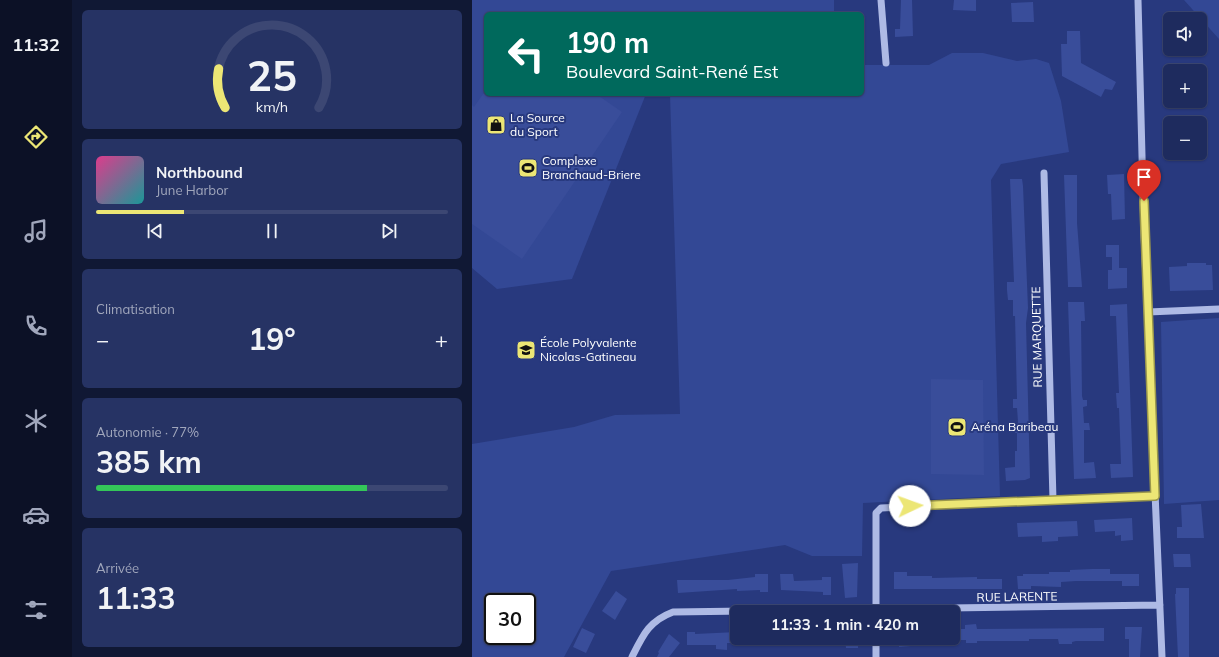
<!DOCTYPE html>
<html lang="fr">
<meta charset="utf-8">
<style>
body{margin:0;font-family:Mulish,sans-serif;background:#263364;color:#f1f3f6;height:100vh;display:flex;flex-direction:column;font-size:15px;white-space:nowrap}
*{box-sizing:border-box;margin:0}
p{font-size:13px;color:#a1a7bc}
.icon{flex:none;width:22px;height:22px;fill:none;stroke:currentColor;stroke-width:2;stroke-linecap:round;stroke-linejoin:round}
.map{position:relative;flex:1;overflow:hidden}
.side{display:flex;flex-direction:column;gap:10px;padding:10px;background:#101834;width:400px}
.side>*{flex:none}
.top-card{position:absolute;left:12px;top:12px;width:380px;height:84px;border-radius:6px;box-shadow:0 1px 3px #0004,0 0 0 1px #3c4773;background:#00695c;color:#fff;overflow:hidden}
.tools{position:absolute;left:691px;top:12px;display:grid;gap:8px}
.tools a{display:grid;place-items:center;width:44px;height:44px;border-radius:6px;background:#1e2b5e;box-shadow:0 1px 3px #0004,0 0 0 1px #3c4773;font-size:20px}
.speed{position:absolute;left:12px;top:593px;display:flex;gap:8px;font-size:20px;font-weight:700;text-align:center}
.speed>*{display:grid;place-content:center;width:52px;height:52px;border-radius:50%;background:#1e2b5e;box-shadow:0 1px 3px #0004,0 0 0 1px #3c4773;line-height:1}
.speed .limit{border:2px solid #111;border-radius:6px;background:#fff;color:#111}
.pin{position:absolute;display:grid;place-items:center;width:34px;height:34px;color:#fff;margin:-41px -17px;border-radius:50% 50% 50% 0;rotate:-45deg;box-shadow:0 0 4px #0007}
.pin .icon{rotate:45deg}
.me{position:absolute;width:44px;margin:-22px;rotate:87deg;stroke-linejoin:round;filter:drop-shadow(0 0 3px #0008)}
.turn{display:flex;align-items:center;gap:14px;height:84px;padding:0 16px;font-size:18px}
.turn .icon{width:52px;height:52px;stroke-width:2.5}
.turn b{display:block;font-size:28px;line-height:34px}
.big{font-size:30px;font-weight:700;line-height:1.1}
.side .tile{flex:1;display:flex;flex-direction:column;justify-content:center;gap:6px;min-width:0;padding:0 14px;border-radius:6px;background:#263364}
.side .dial{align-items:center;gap:0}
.dial svg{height:104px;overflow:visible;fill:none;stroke:#3c4773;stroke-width:7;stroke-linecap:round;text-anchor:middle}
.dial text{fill:#f1f3f6;stroke:none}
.song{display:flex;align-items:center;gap:12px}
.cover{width:48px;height:48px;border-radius:6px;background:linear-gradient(135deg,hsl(330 70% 55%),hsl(180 70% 35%))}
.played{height:4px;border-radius:2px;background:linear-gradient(90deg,#ece675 25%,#3c4773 25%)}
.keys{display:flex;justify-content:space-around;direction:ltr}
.heat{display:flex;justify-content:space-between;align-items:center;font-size:22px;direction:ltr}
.charge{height:6px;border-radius:3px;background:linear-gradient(90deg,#34c759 77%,#3c4773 0)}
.trip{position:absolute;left:258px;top:605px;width:230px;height:40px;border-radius:6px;background:#1e2b5e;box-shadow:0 1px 3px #0004,0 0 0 1px #3c4773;font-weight:700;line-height:40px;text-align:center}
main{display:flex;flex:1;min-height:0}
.dock{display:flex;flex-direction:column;width:72px;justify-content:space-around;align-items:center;background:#0c1126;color:#a1a7bc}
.dock .icon{width:28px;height:28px}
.dock .current{color:#ece675}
.dock b{font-size:18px;color:#f1f3f6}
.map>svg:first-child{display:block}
.green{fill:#334895;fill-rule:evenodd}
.building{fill:#394d9a}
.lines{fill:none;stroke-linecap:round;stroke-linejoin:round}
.minor{stroke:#aebae5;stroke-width:7}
.route-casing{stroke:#99964c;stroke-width:10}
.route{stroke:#ece675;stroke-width:7}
.labels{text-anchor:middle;stroke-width:4;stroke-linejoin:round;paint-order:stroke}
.poi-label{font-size:12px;fill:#fff;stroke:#28397e;text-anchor:start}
.street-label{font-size:12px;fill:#fff;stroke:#28397e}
</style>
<main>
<nav class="dock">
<b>11:32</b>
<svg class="icon current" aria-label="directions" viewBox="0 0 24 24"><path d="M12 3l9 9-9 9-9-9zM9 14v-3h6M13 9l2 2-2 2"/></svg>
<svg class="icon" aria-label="music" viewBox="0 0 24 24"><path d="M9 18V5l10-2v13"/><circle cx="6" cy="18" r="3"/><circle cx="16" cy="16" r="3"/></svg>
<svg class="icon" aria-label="phone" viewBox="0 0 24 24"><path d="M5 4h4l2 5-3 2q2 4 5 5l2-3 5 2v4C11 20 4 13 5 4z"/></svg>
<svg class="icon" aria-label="climate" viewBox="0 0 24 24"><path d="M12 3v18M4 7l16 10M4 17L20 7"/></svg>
<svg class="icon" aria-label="car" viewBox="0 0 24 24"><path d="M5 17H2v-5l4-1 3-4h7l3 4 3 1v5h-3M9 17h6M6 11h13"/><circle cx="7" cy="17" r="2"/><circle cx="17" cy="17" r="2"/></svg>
<svg class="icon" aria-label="filters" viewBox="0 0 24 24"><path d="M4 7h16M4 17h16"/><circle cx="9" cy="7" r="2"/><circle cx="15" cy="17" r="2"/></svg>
</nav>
<section class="side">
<div class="tile dial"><svg viewBox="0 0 100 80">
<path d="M14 69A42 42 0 1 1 86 69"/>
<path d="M14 69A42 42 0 0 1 9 39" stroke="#ece675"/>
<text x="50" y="56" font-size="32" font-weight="700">25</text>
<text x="50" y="72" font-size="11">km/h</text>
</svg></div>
<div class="tile">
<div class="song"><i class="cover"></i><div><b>Northbound</b><p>June Harbor</p></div></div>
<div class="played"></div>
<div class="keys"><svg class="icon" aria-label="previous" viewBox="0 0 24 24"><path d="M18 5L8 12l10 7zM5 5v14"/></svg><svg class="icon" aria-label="pause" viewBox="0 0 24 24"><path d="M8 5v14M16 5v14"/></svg><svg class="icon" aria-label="next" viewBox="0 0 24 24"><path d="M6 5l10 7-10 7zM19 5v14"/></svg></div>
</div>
<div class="tile"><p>Climatisation</p>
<div class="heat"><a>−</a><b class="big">19°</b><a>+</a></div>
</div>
<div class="tile"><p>Autonomie · 77%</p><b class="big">385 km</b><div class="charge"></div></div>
<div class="tile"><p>Arrivée</p><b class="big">11:33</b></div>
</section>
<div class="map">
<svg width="747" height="657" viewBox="0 0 747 657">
<rect width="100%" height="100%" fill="#28397e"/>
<path class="green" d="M0 0H362V14H14V94H174L100 279 25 289 0 268Z
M712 0H747V39Z
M480 53H511L545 61 564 59 577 63 589 101 597 152 529 164 519 180 528 496 391 503 390 556H340L313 545 139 571 92 657H0V444L102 427 143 415 208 414 198 94H390V65H457ZM21 602H55V636H21Z
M747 318V500L692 504 689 322Z"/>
<path class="building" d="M429 0H440L441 36 423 37V29H428Z
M482 0H504V11L481 10Z
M561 2 562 22H540L539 3Z
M595 31H608L609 63 644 82 640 90 633 89 629 97 590 76 589 44H595Z
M11 94H124L150 112 50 259 0 224V105L2 107Z
M652 174 653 219 640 220 639 194H636L635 175Z
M592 175H605V223L610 287H596Z
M538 179H550L551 186 556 308 554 323 558 478 553 480 534 481 533 468 543 467V451H545V433H543L542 426H545L546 422 545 408H541V399H545L543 316H541V300H536L535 290V282H542Z
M634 245H647V268H655V288L636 289V270H640V257H634Z
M715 263H734V265H740L741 290 698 291 697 267 715 266Z
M596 302H612L613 321H609L610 396 611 400H615V406L611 407 612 423H617L618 430H612V463L622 462 624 478 602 479Z
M655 304 661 477 639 478 638 464H649L647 408H645L644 393H647L644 316H638V305Z
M459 379 511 380 512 475 459 474Z
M729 504 732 538H705V527H710L709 505Z
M660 518 661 540 649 541V535L643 536V531L623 532 622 520Z
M605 521 606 536 586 537V541L570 542V536L546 537 545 523Z
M701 554H718L719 567H702Z
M386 563 385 597 373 598 370 564Z
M620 569H638V574H667V586H650V581H604L589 582V587L559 586V589H546L545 576H551V574H577V572H598V570Z
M422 572H435V576H460V578L505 577V579H530V589H422Z
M283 574H296V592H288V590L265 591V589L206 593 205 580H256L283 577Z
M308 574H321L322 581 350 580V577H359V595H351V592L309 590Z
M704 588H717V657H706L703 594H704Z
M144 591 155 599 143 620 130 611Z
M504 624 505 629 632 628V641H604L600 642V644H587L586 639H557V641H505V643H494V640H482V629H493V625Z
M653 627H670L668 657H657V639H653Z
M110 628 123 634 114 653 101 647Z
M215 632H223V634L265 632V643H255V650L244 649V645H215Z
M197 634 208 643 197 657H185L187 653 186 652Z
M373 638H386V648H374Z
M427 638 451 639V645L427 647Z
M467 638H479V644L466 645Z"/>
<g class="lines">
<path class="minor" d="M409 0 414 63
M666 0 672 233 690 657
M572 173 581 500
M676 312 747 309
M404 612V513L409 508 683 496
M404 638V657
M160 657C171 635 177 621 201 612L688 605"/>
</g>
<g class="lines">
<defs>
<path id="route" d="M438 506 683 496 672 201"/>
</defs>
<use href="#route" class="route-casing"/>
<use href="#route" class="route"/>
</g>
<defs>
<symbol id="shop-square" viewBox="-11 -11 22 22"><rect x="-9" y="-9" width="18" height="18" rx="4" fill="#ece675" stroke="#28397e"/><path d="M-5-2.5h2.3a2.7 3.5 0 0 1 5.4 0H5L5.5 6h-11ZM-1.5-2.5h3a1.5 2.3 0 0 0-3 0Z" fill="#111"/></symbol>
<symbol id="stadium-square" viewBox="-11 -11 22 22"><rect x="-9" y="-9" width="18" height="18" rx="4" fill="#ece675" stroke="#28397e"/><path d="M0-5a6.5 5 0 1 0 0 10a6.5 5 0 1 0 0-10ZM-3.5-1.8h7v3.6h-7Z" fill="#111"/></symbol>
<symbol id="school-square" viewBox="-11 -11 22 22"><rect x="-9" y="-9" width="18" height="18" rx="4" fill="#ece675" stroke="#28397e"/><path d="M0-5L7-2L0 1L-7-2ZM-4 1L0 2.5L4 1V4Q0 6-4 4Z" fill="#111"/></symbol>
</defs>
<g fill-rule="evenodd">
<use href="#shop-square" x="13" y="114" width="22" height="22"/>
<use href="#stadium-square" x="45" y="157" width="22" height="22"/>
<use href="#school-square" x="43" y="339" width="22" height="22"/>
<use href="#stadium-square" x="474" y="416" width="22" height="22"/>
</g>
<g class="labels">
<g class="poi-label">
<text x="38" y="122">La Source<tspan x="38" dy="14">du Sport</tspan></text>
<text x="70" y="165">Complexe<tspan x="70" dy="14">Branchaud-Briere</tspan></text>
<text x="68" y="347">École Polyvalente<tspan x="68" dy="14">Nicolas-Gatineau</tspan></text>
<text x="499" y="431">Aréna Baribeau</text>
</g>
<g class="street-label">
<text transform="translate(565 337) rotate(-91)" y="4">RUE MARQUETTE</text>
<text transform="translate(545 597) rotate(-1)" y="4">RUE LARENTE</text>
</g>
</g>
</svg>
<div class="tools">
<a><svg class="icon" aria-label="sound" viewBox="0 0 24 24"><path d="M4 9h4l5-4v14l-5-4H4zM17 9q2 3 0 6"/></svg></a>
<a>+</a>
<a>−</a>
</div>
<div class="speed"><div class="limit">30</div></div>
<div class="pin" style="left:672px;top:201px;background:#d93025"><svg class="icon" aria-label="arrive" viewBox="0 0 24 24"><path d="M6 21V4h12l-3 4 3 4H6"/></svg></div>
<svg class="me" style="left:438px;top:506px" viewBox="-20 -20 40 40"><circle r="19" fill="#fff"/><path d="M0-13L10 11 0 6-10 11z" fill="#ece675"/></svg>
<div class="trip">11:33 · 1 min · 420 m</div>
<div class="top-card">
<div class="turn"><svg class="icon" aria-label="left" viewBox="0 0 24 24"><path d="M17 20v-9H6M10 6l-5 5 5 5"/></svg><div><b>190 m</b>Boulevard Saint-René Est</div></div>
</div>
</div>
</main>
